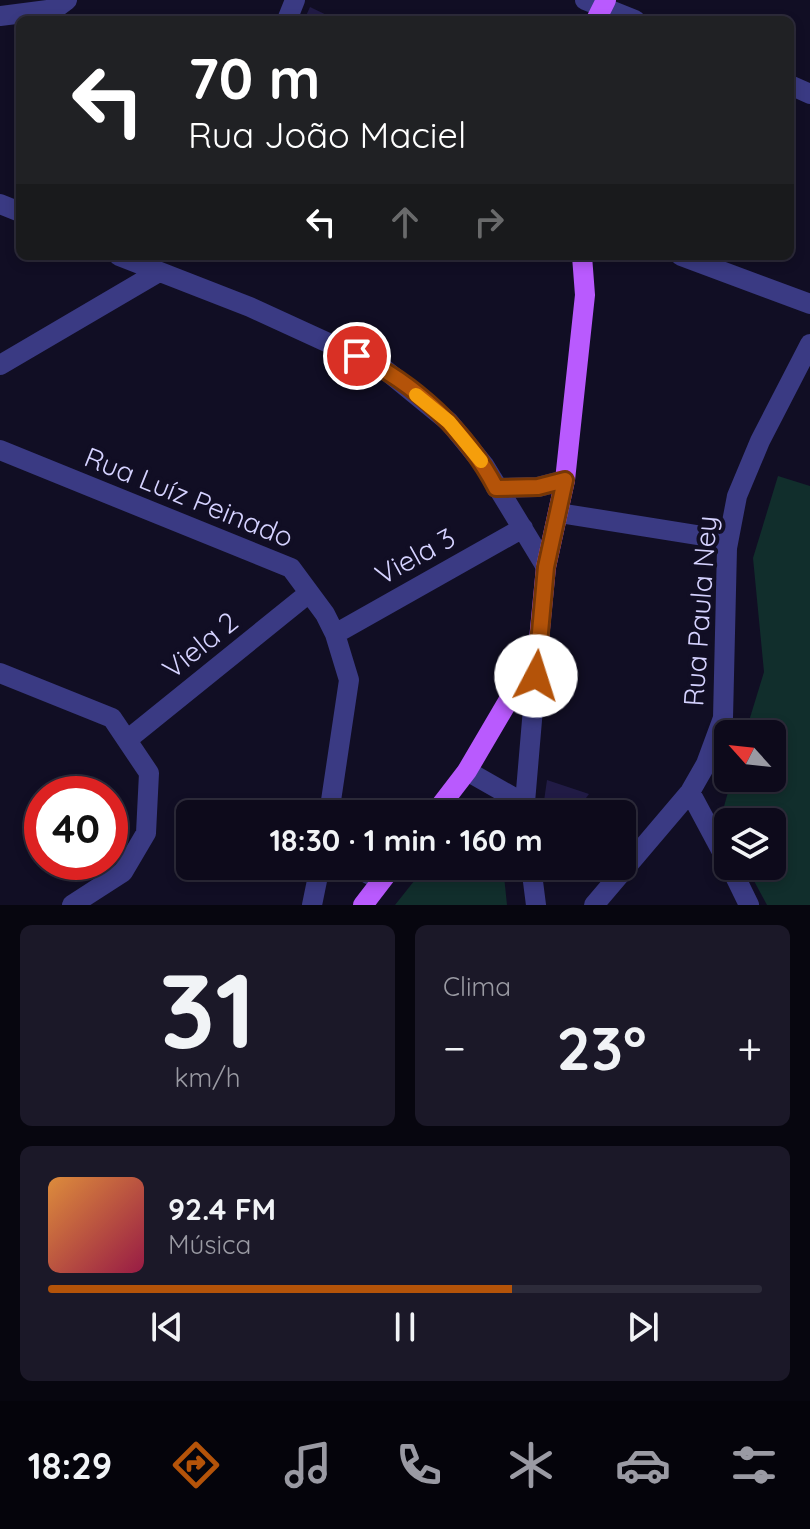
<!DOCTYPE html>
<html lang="pt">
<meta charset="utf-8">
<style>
body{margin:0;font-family:Quicksand,sans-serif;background:#1b1828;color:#f1f3f6;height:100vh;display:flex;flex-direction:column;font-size:30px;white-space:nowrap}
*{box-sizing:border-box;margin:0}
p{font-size:26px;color:#9a9aa3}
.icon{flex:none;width:44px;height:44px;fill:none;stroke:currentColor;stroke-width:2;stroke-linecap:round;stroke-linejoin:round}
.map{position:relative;height:905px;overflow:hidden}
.details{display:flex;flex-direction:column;gap:20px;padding:20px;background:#07060f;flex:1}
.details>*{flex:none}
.guide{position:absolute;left:16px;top:16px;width:778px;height:244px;border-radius:12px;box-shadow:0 4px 12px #0003,0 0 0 2px #2d2b3a;background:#202124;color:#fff;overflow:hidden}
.needle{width:52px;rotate:297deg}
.tools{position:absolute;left:714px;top:720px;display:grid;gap:16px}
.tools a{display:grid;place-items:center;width:72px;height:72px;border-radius:12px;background:#0d0a1b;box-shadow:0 4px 12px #0003,0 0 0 2px #2d2b3a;font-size:40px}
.speed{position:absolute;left:24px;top:776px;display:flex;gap:16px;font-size:40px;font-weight:700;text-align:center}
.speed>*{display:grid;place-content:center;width:104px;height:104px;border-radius:50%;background:#0d0a1b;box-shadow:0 4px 12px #0003,0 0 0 2px #2d2b3a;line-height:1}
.speed .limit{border:12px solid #d22;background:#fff;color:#111}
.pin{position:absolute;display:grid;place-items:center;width:68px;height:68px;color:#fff;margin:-34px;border:4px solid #fff;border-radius:50%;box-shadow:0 2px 8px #0007}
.me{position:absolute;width:88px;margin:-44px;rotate:5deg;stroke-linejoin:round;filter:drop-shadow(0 0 6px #0008)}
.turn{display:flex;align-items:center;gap:28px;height:168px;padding:0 40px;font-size:36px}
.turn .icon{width:104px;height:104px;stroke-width:2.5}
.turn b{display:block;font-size:56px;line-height:68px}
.lanes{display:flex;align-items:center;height:76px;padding:0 40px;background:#0003;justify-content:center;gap:40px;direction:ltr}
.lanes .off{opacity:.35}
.big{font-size:60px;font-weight:700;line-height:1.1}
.details .widget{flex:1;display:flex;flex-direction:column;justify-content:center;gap:12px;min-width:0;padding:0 28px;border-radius:12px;background:#1b1828}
.details .dial{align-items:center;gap:0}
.dial b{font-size:104px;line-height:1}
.song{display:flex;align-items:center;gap:24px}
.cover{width:96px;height:96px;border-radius:12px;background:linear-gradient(135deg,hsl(30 70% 55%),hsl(340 70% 35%))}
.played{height:8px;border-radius:4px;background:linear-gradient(90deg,#b45309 65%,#2d2b3a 65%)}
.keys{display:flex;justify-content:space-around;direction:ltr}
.heat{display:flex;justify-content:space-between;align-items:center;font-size:44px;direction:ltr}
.details .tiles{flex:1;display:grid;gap:20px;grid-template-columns:1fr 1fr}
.widget:last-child{grid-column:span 2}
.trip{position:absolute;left:176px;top:800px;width:460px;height:80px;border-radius:12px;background:#0d0a1b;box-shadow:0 4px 12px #0003,0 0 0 2px #2d2b3a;font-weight:700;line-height:80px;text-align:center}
.tabs{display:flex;height:128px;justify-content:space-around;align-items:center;background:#05040b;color:#9a9aa3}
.tabs .icon{width:56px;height:56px}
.tabs .selected{color:#b45309}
.tabs b{font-size:36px;color:#f1f3f6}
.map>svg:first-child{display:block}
.green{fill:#112e2c}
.building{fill:#211b45}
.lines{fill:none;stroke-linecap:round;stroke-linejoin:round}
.minor{stroke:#3a3a83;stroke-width:20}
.major{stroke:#b95afe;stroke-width:20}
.route-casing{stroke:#753606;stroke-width:20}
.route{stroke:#b45309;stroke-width:14}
.slow{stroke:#f59e0b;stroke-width:14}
.labels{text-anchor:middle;stroke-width:8;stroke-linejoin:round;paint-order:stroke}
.street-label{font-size:28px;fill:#d5d2ff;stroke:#110e24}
</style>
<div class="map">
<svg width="810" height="905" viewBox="0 0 810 905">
<rect width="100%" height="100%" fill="#110e24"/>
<path class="green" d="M778 476 810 486V905H767L746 866H772V822H728V831L721 817 732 778H772V734H745L764 672 753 558Z
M426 866H503L507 905H395Z"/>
<path class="building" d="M310 7 337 20H304Z
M547 780 589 794 574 814H551L543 808Z"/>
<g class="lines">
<path class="minor" d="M585 0 635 20
M0 16 55 9 67 0
M287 20 295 0
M790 85 810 94
M0 204 20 212
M119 256 250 307 383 368 449 422 484 465 546 567
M681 256 810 304
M0 365 157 273
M0 450 291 568 325 614 335 634 349 680 329 814
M496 488 538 487 565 480
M559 513 728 540
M335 634 523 528
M0 673 112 718 149 773 146 833 123 872 72 905
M127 740 309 593
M467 771 511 796 524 810
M690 792 728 863
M524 814 538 650
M354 866 381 881
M531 866 536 905
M730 866 749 905
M312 905 320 866
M594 905 690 792 706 764 723 718 727 548 737 496 760 441 810 344"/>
<path class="major" d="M596 20 606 0
M434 814 467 771 538 650 546 567 565 480 585 295 582 256
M363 905 393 866"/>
</g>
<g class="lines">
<defs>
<path id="route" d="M357 356C414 382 467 432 496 488L538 487 565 480 546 567 536 676"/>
</defs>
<use href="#route" class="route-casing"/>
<use href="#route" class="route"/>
<path class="slow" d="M416 395 449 422 481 461"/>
</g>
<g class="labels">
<g class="street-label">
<text transform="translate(189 497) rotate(22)" y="10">Rua Luíz Peinado</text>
<text transform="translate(415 556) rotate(-29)" y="10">Viela 3</text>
<text transform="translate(700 611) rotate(-86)" y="10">Rua Paula Ney</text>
<text transform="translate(200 645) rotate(-39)" y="10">Viela 2</text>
</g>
</g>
</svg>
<div class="tools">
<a><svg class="needle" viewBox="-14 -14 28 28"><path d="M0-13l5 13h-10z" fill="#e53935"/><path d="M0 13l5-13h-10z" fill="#9a9aa3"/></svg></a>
<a><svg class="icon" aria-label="layers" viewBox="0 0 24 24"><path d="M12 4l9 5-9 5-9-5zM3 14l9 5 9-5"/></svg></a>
</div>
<div class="speed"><div class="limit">40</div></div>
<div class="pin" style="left:357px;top:356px;background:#d93025"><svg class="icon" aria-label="arrive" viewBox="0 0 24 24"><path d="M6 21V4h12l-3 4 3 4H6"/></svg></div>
<svg class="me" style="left:536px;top:676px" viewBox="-20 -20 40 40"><circle r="19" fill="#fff"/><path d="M0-13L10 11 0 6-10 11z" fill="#b45309"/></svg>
<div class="trip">18:30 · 1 min · 160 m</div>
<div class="guide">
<div class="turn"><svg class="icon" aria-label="left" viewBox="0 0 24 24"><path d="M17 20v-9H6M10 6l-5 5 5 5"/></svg><div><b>70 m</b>Rua João Maciel</div></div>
<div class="lanes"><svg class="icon" aria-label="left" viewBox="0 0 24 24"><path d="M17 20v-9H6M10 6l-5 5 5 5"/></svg><svg class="icon off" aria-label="ahead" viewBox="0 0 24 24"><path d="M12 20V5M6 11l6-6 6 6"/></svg><svg class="icon off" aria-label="right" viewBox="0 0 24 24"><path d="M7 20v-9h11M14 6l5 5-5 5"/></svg></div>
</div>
</div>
<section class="details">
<div class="tiles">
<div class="widget dial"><b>31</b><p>km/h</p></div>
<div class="widget"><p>Clima</p>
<div class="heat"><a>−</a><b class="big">23°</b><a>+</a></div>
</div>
<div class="widget">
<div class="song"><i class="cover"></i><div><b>92.4 FM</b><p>Música</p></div></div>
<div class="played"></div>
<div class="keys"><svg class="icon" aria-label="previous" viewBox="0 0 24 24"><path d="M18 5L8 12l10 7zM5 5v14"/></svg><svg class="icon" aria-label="pause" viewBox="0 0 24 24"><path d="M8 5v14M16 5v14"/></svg><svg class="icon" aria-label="next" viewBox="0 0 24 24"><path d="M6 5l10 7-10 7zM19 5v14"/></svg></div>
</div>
</div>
</section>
<nav class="tabs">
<b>18:29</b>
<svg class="icon selected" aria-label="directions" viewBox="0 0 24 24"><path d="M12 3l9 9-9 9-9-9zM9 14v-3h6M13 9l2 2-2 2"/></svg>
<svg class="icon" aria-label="music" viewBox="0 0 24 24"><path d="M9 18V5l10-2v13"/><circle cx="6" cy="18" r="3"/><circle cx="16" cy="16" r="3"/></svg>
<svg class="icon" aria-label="phone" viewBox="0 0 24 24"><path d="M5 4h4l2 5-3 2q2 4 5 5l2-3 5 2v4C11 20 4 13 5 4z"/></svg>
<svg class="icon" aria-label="climate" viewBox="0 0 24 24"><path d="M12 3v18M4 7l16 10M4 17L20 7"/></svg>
<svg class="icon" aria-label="car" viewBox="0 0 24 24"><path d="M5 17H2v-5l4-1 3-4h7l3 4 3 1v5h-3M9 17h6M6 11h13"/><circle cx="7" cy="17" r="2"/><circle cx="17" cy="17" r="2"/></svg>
<svg class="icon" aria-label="filters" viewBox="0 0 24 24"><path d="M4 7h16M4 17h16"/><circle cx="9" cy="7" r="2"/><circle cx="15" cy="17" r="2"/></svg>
</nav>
